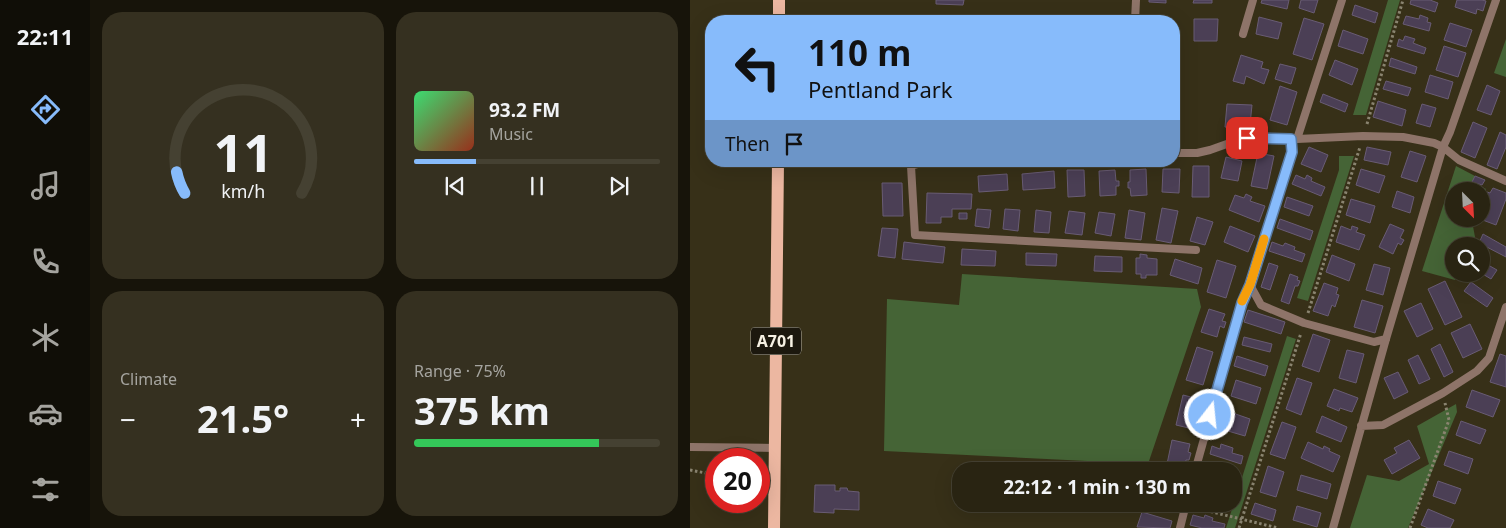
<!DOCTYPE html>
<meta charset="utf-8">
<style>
body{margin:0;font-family:"Noto Sans",sans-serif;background:#353020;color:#f1f3f6;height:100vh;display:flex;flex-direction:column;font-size:19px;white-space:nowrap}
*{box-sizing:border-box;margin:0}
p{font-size:16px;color:#a5a49f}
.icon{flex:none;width:28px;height:28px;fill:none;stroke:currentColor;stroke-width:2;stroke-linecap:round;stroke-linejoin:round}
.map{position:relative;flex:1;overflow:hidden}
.sheet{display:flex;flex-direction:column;gap:12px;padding:12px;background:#17140a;width:600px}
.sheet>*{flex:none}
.top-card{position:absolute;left:15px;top:15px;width:475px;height:152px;border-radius:20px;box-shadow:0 5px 20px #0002,0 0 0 1px #454132;background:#87bbfb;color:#111;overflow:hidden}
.needle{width:32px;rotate:156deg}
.buttons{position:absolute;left:755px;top:182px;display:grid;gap:10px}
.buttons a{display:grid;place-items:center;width:45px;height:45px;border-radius:50%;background:#292412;box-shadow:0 5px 20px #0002,0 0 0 1px #454132;font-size:25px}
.speed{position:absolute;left:15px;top:448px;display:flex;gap:10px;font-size:25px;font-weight:700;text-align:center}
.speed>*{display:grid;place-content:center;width:65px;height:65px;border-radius:50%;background:#292412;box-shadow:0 5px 20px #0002,0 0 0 1px #454132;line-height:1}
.speed .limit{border:8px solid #d22;background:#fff;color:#111}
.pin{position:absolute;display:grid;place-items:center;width:42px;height:42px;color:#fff;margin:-21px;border-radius:10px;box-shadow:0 2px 8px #0006}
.me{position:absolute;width:55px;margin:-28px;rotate:16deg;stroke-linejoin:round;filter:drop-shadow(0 0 4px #0008)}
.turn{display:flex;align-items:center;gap:18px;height:105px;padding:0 20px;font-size:22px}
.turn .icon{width:65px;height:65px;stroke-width:2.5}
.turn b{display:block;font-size:35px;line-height:42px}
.then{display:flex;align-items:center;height:48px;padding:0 20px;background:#0003;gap:10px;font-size:19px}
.big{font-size:38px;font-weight:700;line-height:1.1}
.sheet .card{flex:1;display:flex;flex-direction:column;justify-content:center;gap:8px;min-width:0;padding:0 18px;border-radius:20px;background:#353020}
.sheet .dial{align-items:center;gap:0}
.dial svg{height:130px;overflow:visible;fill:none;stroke:#454132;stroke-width:7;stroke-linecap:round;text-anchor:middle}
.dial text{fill:#f1f3f6;stroke:none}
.song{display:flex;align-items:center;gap:15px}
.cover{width:60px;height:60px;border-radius:8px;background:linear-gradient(135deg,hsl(140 70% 55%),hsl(10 70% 35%))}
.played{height:5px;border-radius:2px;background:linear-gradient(90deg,#87bbfb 25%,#454132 25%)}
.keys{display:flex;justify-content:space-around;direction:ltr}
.heat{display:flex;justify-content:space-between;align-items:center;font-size:28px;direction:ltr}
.charge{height:8px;border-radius:4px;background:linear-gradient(90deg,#34c759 75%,#454132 0)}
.sheet .tiles{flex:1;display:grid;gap:12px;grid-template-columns:repeat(2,1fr)}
.trip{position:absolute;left:262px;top:462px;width:290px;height:50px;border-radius:20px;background:#292412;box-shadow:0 5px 20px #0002,0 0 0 1px #454132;font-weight:700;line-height:50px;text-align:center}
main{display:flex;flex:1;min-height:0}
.dock{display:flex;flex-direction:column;width:90px;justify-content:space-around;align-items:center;background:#100e07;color:#a5a49f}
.dock .icon{width:35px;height:35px}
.dock .active{color:#87bbfb}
.dock b{font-size:22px;color:#f1f3f6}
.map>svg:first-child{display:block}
.green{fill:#456436}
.building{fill:#4b3f55;stroke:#695c74}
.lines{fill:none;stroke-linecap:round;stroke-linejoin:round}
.path{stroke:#8a8470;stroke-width:3;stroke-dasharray:2.5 2.5;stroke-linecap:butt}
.lane{stroke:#8e7469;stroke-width:8}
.primary{stroke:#ecb7a1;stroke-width:12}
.route-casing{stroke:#587aa3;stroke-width:12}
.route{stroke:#87bbfb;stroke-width:9}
.slow{stroke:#f59e0b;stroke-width:9}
.labels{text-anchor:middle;stroke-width:5;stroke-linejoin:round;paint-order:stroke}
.shield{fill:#1c180e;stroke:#b5b0a3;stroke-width:1}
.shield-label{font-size:16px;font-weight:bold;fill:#f6f1e3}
</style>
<main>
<nav class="dock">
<b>22:11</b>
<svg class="icon active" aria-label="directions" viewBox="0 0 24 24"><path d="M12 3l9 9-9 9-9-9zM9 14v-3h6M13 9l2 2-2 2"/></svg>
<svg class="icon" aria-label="music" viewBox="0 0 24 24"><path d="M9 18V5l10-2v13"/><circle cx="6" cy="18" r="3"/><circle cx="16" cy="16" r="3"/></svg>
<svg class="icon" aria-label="phone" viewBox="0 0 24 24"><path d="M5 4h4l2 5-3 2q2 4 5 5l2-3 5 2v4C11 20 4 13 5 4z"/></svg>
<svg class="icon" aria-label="climate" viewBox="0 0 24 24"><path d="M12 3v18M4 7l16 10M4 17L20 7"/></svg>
<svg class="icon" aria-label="car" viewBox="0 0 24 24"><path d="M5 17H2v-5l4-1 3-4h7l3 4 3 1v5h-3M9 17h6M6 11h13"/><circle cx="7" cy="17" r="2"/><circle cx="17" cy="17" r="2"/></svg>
<svg class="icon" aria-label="filters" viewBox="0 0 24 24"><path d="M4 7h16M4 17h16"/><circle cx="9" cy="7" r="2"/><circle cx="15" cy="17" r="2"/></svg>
</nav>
<section class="sheet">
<div class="tiles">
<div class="card dial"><svg viewBox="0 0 100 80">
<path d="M14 69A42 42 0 1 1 86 69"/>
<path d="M14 69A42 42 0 0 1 9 56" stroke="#87bbfb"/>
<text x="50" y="56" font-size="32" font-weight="700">11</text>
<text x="50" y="72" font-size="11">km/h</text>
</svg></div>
<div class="card">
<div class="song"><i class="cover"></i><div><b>93.2 FM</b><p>Music</p></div></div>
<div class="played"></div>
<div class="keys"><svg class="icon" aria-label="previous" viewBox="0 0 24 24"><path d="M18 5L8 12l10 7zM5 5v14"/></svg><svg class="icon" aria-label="pause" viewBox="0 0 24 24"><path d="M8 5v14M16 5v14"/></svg><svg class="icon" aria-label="next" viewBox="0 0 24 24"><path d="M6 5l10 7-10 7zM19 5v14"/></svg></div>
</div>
<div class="card"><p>Climate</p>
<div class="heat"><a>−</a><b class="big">21.5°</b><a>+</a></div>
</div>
<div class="card"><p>Range · 75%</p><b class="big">375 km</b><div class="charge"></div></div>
</div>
</section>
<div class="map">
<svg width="816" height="528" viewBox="0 0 816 528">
<rect width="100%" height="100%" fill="#373018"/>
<path class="green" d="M698 0H710L676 115H663Z
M816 39V77L804 73Z
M649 156H664L618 301 607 298 649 170Z
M766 166 785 176 783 182 796 189 791 200V191H764V219H783L782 221 785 237 781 246H764V274H768L765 280 732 271Z
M272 274 507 289 511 307 458 464 194 451 197 299 269 305Z
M597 336 606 339 545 528H536Z
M766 404 767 412 718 528H660L677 475 709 481 739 464 727 426Z"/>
<path class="building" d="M246 0H274L273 5 246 4Z
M459 0H476V3L459 2Z
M504 0H522V3H503Z
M572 0H599L597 9 571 3Z
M611 0H628L624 13 609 8Z
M721 0H740L748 3 745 12 720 4Z
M767 0H792L796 1 793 11 787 9 786 14 765 7Z
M665 5 688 13 685 23 662 15Z
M730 15 738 18 737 22 741 23 739 31 713 24 716 16 729 19Z
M569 17 592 23 588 39 566 34Z
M614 18 634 24 622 60 603 54Z
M283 19 307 20V21H283Z
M460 19H482V21H460Z
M504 19H528L527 41H504Z
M760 23 782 30 776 47 754 40Z
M653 30 678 39 673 54 648 46Z
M715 36 725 39 723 43 736 48 734 54 707 46 709 39 713 41Z
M754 46 776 53 768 77 746 70Z
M551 55 573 62 571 68 579 70 574 84 556 76 554 84 543 81Z
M701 58 727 67 725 74 699 66Z
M645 60 668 69 662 85 639 75Z
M590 64 606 68 601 84 585 79Z
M740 75 763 82 758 99 735 92Z
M696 81 721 88 718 96 693 89Z
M797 85 810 91 801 115 787 110Z
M590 86 607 92 597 125 580 120Z
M633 94 658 104 655 112 630 102Z
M688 101 716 110 712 126 683 117Z
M537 104 562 105 560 125 544 124 543 128 535 127Z
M732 104 746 108 740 127 726 123Z
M783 122 797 128 785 158 771 152Z
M810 132 816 135V147L807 169 797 165Z
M619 147 638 155 631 172 611 164Z
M677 147 701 152 698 165 674 160Z
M720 151 736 156 727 182 711 177Z
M568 153 584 156 577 189 561 186Z
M536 157 552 161 548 181 531 178Z
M503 166H519V197H502Z
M456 169 457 195 441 196 440 188H438V182H440V170Z
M473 169H490L489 193 472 192Z
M671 169 695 176 689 193 666 185Z
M377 170H394L395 196 378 197Z
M425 170 426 181H429V186H426V195L410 196 409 171Z
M364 171 365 188 333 190 332 174Z
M317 174 318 190 289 192 288 176Z
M606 175 615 179 617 175 622 178 621 181 635 187 631 196 602 184Z
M785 176 795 180 792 185 782 182Z
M192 183H212L213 216H193Z
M803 188 816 193V199L806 225 790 219 795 208 791 205 797 192 800 193Z
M707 191 724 197 720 213 702 207Z
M237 193 282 194 281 209H262V217H251V223H236Z
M556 194 562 197 560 201 575 206 569 222 539 210 545 195 554 198Z
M597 197 623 206 619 216 594 207Z
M661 199 685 206 680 223 656 215Z
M472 208 488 211 481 243 466 240Z
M287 209 301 210 299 228 285 226Z
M315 209 330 210 328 231 313 229Z
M346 210 361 212 359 233 344 232Z
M439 210 455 213 451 240 435 238Z
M379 211 395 213 392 235 375 233Z
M409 212 425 214 421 236 405 233Z
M269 213H277V219H269Z
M507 217 523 222 515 245 500 241Z
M590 219 623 231 620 240 587 228Z
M700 224 714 230 710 238 714 240 711 245 708 243 703 254 689 247Z
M540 226 565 236 558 252 534 242Z
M651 226 661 230 662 226 668 228 666 232 675 235 669 250 646 242Z
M192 228 208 229 205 258 188 256Z
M793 234 816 247V257L789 243Z
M214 242 255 247 253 263 212 259Z
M582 242 593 246 595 243 605 247 604 250 615 254 612 262 579 251Z
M272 249 306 251 305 266 271 265Z
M336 253 367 254 366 266 336 265Z
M450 254 457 255V258L467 259V275H456V278H451V274H446V258H450Z
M642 255 665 264 659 281 636 272Z
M405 256 432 257V272L404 271Z
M485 259 512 268 508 284 480 275Z
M527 260 546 266 536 298 517 292Z
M791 261 807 270 801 279 791 273Z
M579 263 588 266 580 290 571 287Z
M684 264 700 268 693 295 676 290Z
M600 274 608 277 607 280 610 281 608 286H605L599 304 591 301Z
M755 281 772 317 755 325 738 289Z
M781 282 803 298 797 307 774 291Z
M634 283 648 288 646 294 649 295 645 307 642 305 638 316 623 311Z
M672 300 693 306 685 333 664 327Z
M731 303 743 329 727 337 714 311Z
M519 309 535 314 532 321 536 322 534 328 530 326 527 337 511 332Z
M558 310 595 322 591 334 554 322Z
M780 324 792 349 773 358 761 333Z
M623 334 640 340 629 372 612 366Z
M554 337 582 344 580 352 552 345Z
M750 344 763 372 754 377 741 349Z
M507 347 523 352 513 385 496 380Z
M657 350 674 354 666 383 649 378Z
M810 354 816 356V387L800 382Z
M728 355 740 379 729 384 718 360Z
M547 356 578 366 575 376 544 366Z
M708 372 718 392 704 399 694 378Z
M607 378 622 383 611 415 596 409Z
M546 380 571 388 566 404 541 396Z
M644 389 668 398 662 412 650 408 649 411 637 406Z
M782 390 810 400 803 417 776 407Z
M493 395 505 398 500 420 505 421 503 429 486 425Z
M537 411 560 419 555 436 531 429Z
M632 416 657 427 651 442 626 432Z
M771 421 796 430 790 444 766 435Z
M592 422 606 427 595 459 580 454Z
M482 440 500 444 498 452 501 453 499 460H496L494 468 477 464Z
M719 440 730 458 702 474 694 460 707 453 704 448Z
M618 442 633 449 634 446 640 449 639 451 650 456 643 472 611 458Z
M531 444 543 448 542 453 553 456 551 464 520 454 522 446 530 449Z
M759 451 783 459 778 474 754 465Z
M578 466 594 472 586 497 570 492Z
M611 475 641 484 637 499 607 490Z
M748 481 771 489 765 504 743 496Z
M125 485H145V491H150V488H157L158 491 169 492V510L144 509V513L124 512Z
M565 503 586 510 583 521 561 514Z
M607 506 631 513 627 527 603 520Z
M738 509 764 520 760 528H738L731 525Z
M452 512 482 521 480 528 447 527Z
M503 515 514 518 515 515 523 518 522 521 535 524 534 528H512L500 525Z"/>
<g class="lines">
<path class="path" d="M677 124 713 0
M618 313 670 147
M0 470 26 475
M506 508 588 528
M549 528 611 333
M720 528 759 420 755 403"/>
<path class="lane" d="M445 21 446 0
M553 34 563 0
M607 139 652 0
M484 153H507L520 150 548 140 557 138 607 139 673 136 713 137 744 143 753 147 769 160 816 181
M245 161 235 162 221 166 225 235 506 250
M560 285 571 305 614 323 684 342 696 339
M671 426 693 425 753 393 787 371 799 358 816 307
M0 447 85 448
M505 471 552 303 560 285 601 151V139
M490 528 496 504
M643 528 696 339 753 147 760 132 806 0"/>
<path class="primary" d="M89 21V0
M84 528 88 161"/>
</g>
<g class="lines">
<defs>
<path id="route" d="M520 415 552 303 560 285 602 152 601 139 557 138"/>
</defs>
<use href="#route" class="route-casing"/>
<use href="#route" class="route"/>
<path class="slow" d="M552 301 560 285 574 239"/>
</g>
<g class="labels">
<rect class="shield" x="61" y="327.5" width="50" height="27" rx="4"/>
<g class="shield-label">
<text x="86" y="347">A701</text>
</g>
</g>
</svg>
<div class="buttons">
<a><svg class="needle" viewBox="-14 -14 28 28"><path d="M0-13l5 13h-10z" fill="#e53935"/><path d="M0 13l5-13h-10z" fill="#a5a49f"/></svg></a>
<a><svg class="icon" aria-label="search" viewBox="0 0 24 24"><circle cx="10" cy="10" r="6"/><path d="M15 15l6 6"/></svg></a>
</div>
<div class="speed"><div class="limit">20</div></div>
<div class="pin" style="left:557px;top:138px;background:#d93025"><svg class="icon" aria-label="arrive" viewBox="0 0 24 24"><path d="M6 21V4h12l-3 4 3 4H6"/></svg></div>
<svg class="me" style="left:520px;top:415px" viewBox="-20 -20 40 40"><circle r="17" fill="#87bbfb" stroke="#fff" stroke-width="3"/><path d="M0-11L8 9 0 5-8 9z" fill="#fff"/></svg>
<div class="trip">22:12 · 1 min · 130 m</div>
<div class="top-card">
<div class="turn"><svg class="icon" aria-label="left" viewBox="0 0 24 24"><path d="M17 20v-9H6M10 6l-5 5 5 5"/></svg><div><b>110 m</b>Pentland Park</div></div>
<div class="then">Then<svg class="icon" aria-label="arrive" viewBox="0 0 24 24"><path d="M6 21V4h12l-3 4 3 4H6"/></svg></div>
</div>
</div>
</main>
